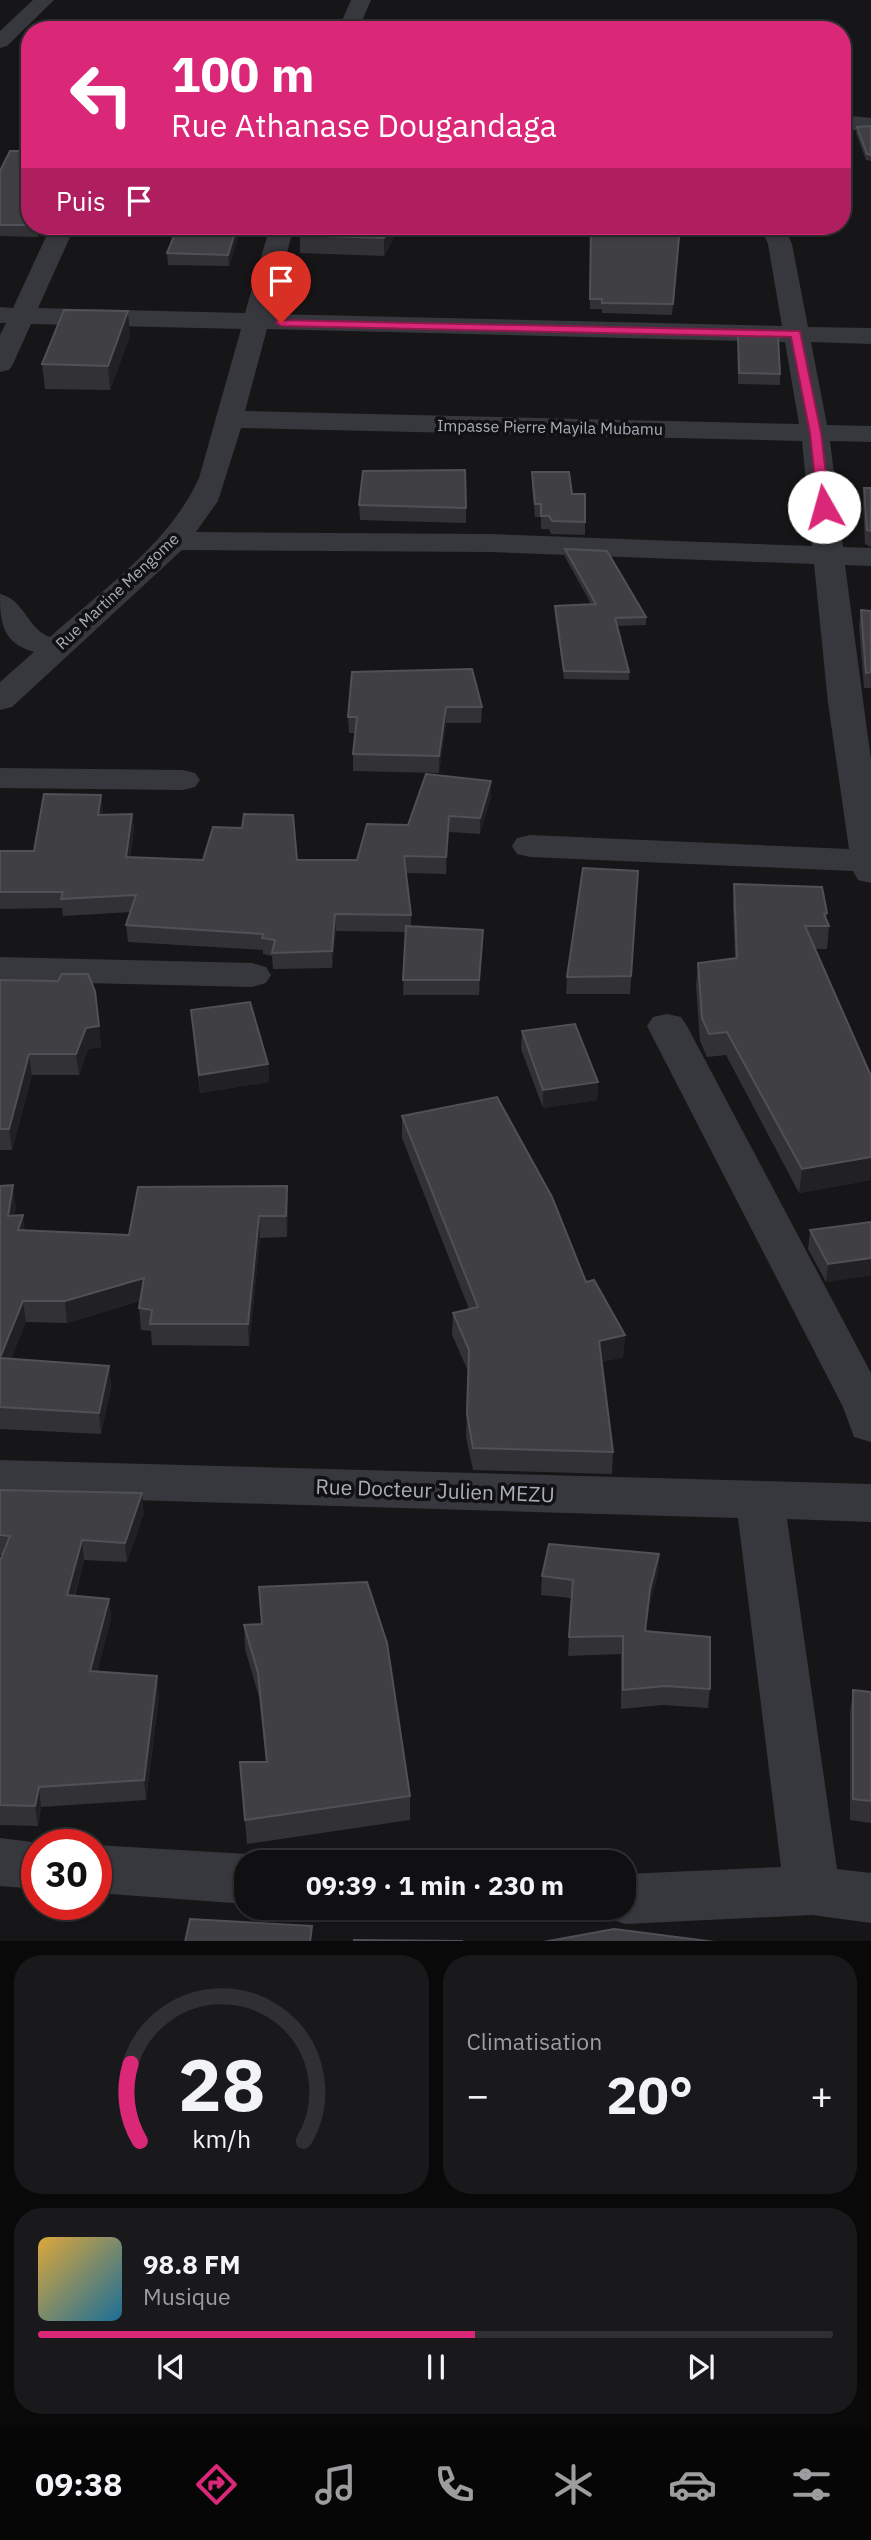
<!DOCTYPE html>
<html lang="fr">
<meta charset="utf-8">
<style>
body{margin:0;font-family:"IBM Plex Sans",sans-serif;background:#19191b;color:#f1f3f6;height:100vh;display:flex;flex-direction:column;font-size:26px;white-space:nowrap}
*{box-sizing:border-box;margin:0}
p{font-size:23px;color:#9c9d9f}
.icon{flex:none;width:38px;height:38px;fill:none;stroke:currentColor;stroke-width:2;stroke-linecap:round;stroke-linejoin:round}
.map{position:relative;height:1941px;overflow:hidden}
.side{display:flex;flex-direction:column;gap:14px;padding:14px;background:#09090a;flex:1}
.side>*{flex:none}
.top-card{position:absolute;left:21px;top:21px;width:830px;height:214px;border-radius:28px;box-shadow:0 2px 5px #0004,0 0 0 2px #303032;background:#db2777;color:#fff;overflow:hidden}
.speed{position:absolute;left:21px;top:1829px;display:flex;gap:14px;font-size:35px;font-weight:700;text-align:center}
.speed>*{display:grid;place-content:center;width:91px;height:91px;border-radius:50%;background:#101012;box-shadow:0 2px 5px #0004,0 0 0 2px #303032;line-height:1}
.speed .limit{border:10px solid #d22;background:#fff;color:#111}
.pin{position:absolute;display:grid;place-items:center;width:60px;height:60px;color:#fff;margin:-72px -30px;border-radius:50% 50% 50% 0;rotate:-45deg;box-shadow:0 0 7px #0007}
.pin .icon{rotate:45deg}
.me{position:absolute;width:77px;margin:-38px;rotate:353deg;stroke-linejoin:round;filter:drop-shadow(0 0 5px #0008)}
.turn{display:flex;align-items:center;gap:24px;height:147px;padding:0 35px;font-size:32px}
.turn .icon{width:91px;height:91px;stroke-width:2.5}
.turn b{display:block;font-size:49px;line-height:60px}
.then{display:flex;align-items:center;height:66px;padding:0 35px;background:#0003;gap:14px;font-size:26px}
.big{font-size:52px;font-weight:800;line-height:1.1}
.side .card{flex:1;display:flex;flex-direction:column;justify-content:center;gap:10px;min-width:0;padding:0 24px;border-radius:28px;background:#19191b}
.side .dial{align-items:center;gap:0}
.dial svg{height:182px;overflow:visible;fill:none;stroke:#303032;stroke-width:7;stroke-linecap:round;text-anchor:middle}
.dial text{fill:#f1f3f6;stroke:none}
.song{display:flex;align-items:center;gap:21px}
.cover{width:84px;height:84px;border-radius:10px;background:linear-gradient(135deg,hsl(40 70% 55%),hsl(200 70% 35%))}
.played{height:7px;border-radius:4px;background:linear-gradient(90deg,#db2777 55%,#303032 55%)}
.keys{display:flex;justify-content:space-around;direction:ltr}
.heat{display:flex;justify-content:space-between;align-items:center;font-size:38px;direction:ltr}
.side .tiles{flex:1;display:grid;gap:14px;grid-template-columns:1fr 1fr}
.card:last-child{grid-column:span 2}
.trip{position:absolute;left:234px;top:1850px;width:402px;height:70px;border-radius:28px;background:#101012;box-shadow:0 2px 5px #0004,0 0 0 2px #303032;font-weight:800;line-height:70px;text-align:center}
.tab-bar{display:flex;height:112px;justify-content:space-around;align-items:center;background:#060607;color:#9c9d9f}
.tab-bar .icon{width:49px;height:49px}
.tab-bar .active{color:#db2777}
.tab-bar b{font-size:32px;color:#f1f3f6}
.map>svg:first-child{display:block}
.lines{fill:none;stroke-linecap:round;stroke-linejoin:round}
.minor{fill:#37383d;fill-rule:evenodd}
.wall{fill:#323236}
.shaded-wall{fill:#212124}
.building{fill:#3f3f44;stroke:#4f5156;stroke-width:2}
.route{fill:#db2777;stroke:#8e194d;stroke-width:2}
.labels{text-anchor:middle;stroke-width:7;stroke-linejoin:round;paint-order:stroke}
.far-street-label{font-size:16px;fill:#a8adb8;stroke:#111113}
.near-street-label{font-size:21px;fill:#a8adb8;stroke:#111113}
</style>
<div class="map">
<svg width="871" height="1942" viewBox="0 0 871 1942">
<rect width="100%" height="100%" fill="#161618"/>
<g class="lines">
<path class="minor" d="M33 0H54L7 46 0 48V31Z
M351 0H371L358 30H338Z
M842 115 871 118V132L842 129Z
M51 226H75L38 308 245 313 270 226H294L271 314 782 326 768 244 760 226H784L792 244 808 327 871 328V344L811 342 827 425 871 426V442L830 441 843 547 871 548V566L845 565 871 760V883L858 880 853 871 530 857 517 854 512 846 517 838 530 835 849 849 828 703 814 564 490 552 182 550 12 707 0 710V682L34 652C2 643 0 622 0 594 24 599 28 630 50 637 103 589 169 544 199 478L241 329 31 324 13 364 9 370 0 372V335L6 323H0V307L13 308ZM267 329 785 342 799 424 245 411ZM241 428 802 441 812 546 490 534 196 532 218 501Z
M0 768 183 770 195 773 200 780 195 787 183 790 0 788Z
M0 957 252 963 266 967 271 975 266 983 252 987 0 981Z
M667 1014 681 1017 687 1026 871 1373V1442L854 1437 843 1407 647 1026 653 1017Z
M0 1460 871 1484V1522L787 1519 837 1869 871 1873V1923L812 1915 625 1924 605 1917 601 1908H625V1874L781 1867 738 1518 0 1496Z
M0 1838 48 1844H37V1889L0 1886Z
M96 1845 247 1854 267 1862H247V1904L96 1893Z"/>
</g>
<path class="wall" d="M871 126V161L866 160 856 133 857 127Z
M30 151V226H43L38 237 0 236V171Z
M400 226 384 256 300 253V235Z
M591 226H680L672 315 602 313V309H590Z
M240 231 229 266 168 265 167 253Z
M130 336 110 390 45 389 42 364Z
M738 336 780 374V385L738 384Z
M532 472 572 494 585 522V535L551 534 549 529H541V517H535L532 485Z
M864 488H871V547L865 544 863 502Z
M359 505 466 508V523L360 520Z
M565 549 646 617V625L617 626 629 672V680L564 679 555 615V606L591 604 565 557Z
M861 610 871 611V688H864L859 626Z
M472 669 482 707 481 723H446L439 773 353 771V754L355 733H349L348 717Z
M101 795 102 815 132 814 134 830 130 857 203 860H357L408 825 491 797 480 834 449 832 446 874 406 873 411 915V926L483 930 479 995H403L405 932 336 931 332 968 273 969 272 956 263 954V950L128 942 126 925 131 912 63 916 62 908 0 909V851H34Z
M638 871 630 994H566L567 977Z
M734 884 827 913 826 919 829 926 827 949H815L871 1076V1180L799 1193 726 1055 707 1057 700 1041 696 986 698 963 735 958 733 906Z
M0 980 95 991 101 1047 88 1049 79 1075H32L12 1150H0Z
M191 1010 268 1064 269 1082 200 1093Z
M522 1031 598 1082 597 1100 543 1108 521 1049Z
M402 1116 586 1282 625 1335 623 1357 602 1362 613 1452 612 1474 473 1470 466 1437 468 1371 452 1335 453 1313 469 1309 402 1138Z
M0 1186 16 1207 14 1216 25 1230 129 1235 287 1186 288 1207 287 1237 260 1238 249 1346 152 1345 151 1331 141 1330 139 1308 140 1301 67 1323 26 1322 11 1359 109 1366 111 1388 101 1434 0 1429Z
M871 1222 826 1282 808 1249 810 1230Z
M0 1490 144 1513 127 1562 84 1560 75 1596 109 1599 111 1619 97 1672 159 1696 146 1800 41 1807 38 1826 0 1825V1561L3 1555H0Z
M659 1554 658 1573 649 1607 646 1631 710 1689 708 1708 663 1705 621 1709V1654L568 1656 571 1598 541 1595 542 1576Z
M259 1587 410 1796V1820L247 1844 240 1762H266L259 1697 245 1649 244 1625 262 1624Z
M853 1690 871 1692V1823L850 1820V1712Z"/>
<path class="shaded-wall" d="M37 226H43L38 237Z
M237 226H240V231L229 266 228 255Z
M391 226H400L384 256V238Z
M128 311 130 336 110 390 108 366Z
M446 707V723L439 773V756Z
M491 781V797L480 834V818Z
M101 795 103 811 99 831 98 815Z
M132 814 134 830 127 873 126 857Z
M449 816V832L446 874V857Z
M335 914 336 931 332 968V951Z
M483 930V945L479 995V980Z
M99 1026 101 1047 88 1049 79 1075 76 1054 86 1028Z
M29 1054 32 1075 12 1150 9 1129Z
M268 1064 269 1082 200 1093 199 1075Z
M598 1082 597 1100 543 1108V1090Z
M871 1141V1180L799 1193 802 1169Z
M13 1185 16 1207 10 1237 8 1216Z
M287 1186 288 1207 287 1237 286 1216Z
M23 1215 26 1237 18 1230Z
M259 1216 260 1238 249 1346 248 1324Z
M871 1258V1276L826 1282 828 1264Z
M144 1278 146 1299 67 1323 65 1301Z
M23 1301 26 1322 3 1379 0 1358Z
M625 1335 623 1357 598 1363 599 1341Z
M109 1366 111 1388 101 1434 99 1413Z
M142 1493 144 1513 127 1562 125 1543Z
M82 1540 84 1560 69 1615 67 1595Z
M659 1554 658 1573 649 1607 644 1650 650 1589Z
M109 1599 111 1619 92 1691 90 1671Z
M157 1676 159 1696 146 1800 144 1780Z
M39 1787 41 1807 38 1826 35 1806Z"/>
<path class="building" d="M871 126V155L867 154 857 127Z
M10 151H30V225H0V171Z
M178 226H237L228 255 167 253Z
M306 226H391L384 238 300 235Z
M591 226H680L673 304 602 303V299H590Z
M64 310 128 311 108 366 42 364Z
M738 336H778L780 374 739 373Z
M465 470 466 508 359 505 363 471Z
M532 472H569L572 494H585V522L552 521 549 516H541V504H535Z
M864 488H871V531L867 530Z
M565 549 607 551 646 617 615 618 629 672 564 671 555 606 596 604Z
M861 610 871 611V672L866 673Z
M472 669 482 707H446L439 756 353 754 357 717H348L352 672Z
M426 774 491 781 480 818 449 816 446 857 404 856 411 915 335 914 332 951 272 953 275 940 262 938 263 934 126 925 136 895 61 899 63 892H0V851H34L44 794 101 795 98 815 132 814 126 857 203 860 213 827 242 828 244 814 293 815 297 860H357L367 824 408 825Z
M583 868 638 871 631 976 567 977Z
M734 884 822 887 827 913 824 914 829 926H805L871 1076V1157L802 1169 727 1032 709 1034 702 1018 698 963 737 958Z
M406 926 483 930 479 980H403Z
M62 974H88L95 991 99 1026 86 1028 76 1054H29L9 1129H0V980L58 981Z
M250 1002 268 1064 199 1075 191 1010Z
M575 1024 598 1082 543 1090 522 1031Z
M497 1097 552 1197 586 1282 594 1280 625 1335 599 1341 613 1452 473 1448 467 1414 469 1350 453 1313 478 1307 402 1116Z
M13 1185 8 1216 23 1215 18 1230 129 1235 138 1187 287 1186 286 1216H259L248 1324H150L152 1310 139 1308 144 1278 65 1301H23L0 1358V1186Z
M871 1222V1258L828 1264 810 1230Z
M0 1358 109 1366 99 1413 0 1407Z
M0 1490 142 1493 125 1543 82 1540 67 1595 109 1599 90 1671 157 1676 144 1780 39 1787 35 1806 0 1805V1561L10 1536 0 1535Z
M549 1544 659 1554 650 1589 645 1631 710 1637V1689L665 1686 623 1690V1636L569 1637 573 1580 542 1576Z
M367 1582 387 1643 410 1796 245 1820 240 1762H267L258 1673 244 1625 262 1624 259 1587Z
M853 1690 871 1692V1801L853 1799Z
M190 1919 312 1926 310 1942H185Z
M614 1929 715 1942H543Z
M354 1940 462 1941V1942H354Z"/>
<path class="route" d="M277 320 800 331 821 433 830 507 824 511 818 507 810 433 791 337 281 326 276 323Z"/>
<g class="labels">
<g class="far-street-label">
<text transform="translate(550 427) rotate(1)" y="6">Impasse Pierre Mayila Mubamu</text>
<text transform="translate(117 591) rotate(-43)" y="6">Rue Martine Mengome</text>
</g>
<g class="near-street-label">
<text transform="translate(435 1491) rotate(2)" y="7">Rue Docteur Julien MEZU</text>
</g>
</g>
</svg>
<div class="speed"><div class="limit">30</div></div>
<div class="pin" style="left:281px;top:323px;background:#d93025"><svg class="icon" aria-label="arrive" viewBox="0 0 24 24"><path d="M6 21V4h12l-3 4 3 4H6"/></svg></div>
<svg class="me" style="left:824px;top:507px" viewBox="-20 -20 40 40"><circle r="19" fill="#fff"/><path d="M0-13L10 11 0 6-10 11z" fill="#db2777"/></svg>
<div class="trip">09:39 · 1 min · 230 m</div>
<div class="top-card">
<div class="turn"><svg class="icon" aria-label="left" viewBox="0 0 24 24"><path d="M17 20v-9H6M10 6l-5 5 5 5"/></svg><div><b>100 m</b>Rue Athanase Dougandaga</div></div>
<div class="then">Puis<svg class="icon" aria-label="arrive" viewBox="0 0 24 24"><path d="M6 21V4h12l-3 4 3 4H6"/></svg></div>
</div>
</div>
<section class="side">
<div class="tiles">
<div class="card dial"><svg viewBox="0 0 100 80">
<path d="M14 69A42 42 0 1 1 86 69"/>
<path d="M14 69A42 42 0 0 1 10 35" stroke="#db2777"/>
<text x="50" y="56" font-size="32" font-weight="700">28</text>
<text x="50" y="72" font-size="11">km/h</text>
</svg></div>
<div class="card"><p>Climatisation</p>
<div class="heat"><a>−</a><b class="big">20°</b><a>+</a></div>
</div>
<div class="card">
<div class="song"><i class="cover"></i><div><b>98.8 FM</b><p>Musique</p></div></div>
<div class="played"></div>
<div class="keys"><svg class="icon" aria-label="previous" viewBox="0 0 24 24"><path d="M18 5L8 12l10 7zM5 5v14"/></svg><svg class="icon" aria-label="pause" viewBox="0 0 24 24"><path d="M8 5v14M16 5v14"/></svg><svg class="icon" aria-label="next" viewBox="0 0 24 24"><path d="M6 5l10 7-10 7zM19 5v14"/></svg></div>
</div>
</div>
</section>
<nav class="tab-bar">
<b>09:38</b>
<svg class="icon active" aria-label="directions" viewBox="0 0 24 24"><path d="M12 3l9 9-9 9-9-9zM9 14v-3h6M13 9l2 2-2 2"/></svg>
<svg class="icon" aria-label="music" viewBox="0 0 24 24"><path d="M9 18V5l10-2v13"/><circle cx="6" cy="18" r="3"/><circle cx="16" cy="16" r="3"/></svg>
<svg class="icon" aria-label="phone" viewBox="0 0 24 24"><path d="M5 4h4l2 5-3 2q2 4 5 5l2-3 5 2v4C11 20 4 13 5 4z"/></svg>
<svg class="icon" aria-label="climate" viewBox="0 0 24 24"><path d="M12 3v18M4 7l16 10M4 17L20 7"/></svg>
<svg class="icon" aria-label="car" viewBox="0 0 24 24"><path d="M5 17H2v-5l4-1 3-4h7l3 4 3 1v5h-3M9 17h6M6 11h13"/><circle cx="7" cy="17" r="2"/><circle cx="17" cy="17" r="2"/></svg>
<svg class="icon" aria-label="filters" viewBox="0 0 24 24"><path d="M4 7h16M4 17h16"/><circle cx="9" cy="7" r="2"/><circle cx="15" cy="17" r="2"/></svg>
</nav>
